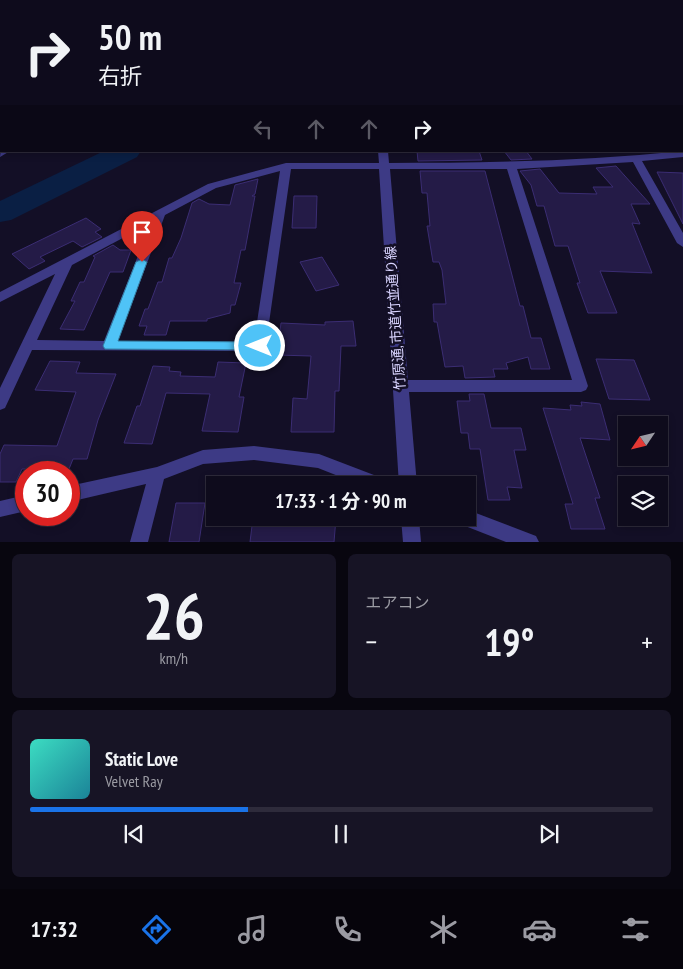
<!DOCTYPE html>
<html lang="ja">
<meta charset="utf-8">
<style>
body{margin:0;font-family:"PT Sans Narrow","Noto Sans JP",sans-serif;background:#171425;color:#f1f3f6;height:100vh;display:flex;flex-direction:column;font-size:19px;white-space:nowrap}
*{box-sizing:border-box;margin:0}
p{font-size:16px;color:#9b9ba3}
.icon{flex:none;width:28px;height:28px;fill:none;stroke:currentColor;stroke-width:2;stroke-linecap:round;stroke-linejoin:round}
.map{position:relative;height:542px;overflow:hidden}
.side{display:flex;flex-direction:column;gap:12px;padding:12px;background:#08060f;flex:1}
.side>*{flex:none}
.banner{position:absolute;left:0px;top:0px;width:684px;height:152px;box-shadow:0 2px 8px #0003,0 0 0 1px #2e2b3b;background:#0e0b1c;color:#f1f3f6;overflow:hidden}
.needle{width:32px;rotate:235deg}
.fabs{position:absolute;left:618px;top:416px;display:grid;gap:10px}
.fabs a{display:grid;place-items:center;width:50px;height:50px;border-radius:0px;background:#0e0b1c;box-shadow:0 2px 8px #0003,0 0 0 1px #2e2b3b;font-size:25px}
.speed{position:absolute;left:15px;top:461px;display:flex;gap:10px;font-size:25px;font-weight:700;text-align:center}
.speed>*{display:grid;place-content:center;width:65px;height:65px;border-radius:50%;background:#0e0b1c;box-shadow:0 2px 8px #0003,0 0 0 1px #2e2b3b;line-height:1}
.speed .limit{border:8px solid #d22;background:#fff;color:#111}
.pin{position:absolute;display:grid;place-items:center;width:42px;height:42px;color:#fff;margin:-51px -21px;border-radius:50% 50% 50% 0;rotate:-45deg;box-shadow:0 0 5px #0007}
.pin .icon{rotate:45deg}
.me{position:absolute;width:55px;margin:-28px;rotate:270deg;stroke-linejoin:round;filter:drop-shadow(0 0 4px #0008)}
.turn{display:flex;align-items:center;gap:18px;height:105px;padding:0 15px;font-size:22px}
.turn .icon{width:65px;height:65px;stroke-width:2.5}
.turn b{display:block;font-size:35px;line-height:42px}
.lanes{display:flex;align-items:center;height:48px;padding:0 15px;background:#0003;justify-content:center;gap:25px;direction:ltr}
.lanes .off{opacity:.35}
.big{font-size:38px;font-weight:700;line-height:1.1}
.side .tile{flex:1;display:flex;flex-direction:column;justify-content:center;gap:8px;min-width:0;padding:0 18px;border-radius:8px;background:#171425}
.side .dial{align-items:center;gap:0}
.dial b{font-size:65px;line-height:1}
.song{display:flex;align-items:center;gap:15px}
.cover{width:60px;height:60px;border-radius:8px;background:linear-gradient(135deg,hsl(170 70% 55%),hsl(190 70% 35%))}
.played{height:5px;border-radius:2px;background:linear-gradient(90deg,#1a73e8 35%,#2e2b3b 35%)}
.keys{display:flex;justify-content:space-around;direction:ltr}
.heat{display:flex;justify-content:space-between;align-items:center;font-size:28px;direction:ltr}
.side .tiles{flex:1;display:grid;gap:12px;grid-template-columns:1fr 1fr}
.tile:last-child{grid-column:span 2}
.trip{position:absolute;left:206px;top:476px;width:270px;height:50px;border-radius:0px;background:#0e0b1c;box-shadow:0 2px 8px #0003,0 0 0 1px #2e2b3b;font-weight:700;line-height:50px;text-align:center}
.tabs{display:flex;height:80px;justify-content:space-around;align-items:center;background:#06040b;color:#9b9ba3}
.tabs .icon{width:35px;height:35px}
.tabs .selected{color:#1a73e8}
.tabs b{font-size:22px;color:#f1f3f6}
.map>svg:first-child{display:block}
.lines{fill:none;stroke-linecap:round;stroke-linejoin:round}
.river{fill:#0a1f44;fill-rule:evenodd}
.building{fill:#241b47;stroke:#3b2d73}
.minor{fill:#3d3a85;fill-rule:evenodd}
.route{fill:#4fc3f7;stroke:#337fa1}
.labels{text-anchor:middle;stroke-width:5;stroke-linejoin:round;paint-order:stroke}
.street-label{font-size:14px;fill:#d9d4ff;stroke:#130f26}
</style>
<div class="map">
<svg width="683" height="542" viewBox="0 0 683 542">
<rect width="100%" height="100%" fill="#130f26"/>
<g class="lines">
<path class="river" d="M104 151H141L137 157 11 220 0 222V201Z"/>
</g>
<path class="building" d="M417 151H479L482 160 418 161Z
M504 151H526L532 159 511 160Z
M616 166 650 204H631L640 224 632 223 652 273 600 271 617 313H588L577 283H580L568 246H555L544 206H537L531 185 520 171 540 169 559 193 597 194 593 187H613L596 168Z
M420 171H485L520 306H523L531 338H541L550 369H531L528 357 506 363 508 369H493L495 377 465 378 463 366 445 367 437 322H434L433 304H446L442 270 439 262H433L427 226H430L427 193H422Z
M657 172 683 173V224Z
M258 179 255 194 252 196H255L245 250H241L234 283H241L235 305H231L230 313 207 319V321H170L166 335H144L147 326H139L145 309H148L158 282H162L169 258H172L181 238 192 203 199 199 209 204 230 205 235 185Z
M294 196H317L316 228H292Z
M86 218 101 229 95 232 102 237 82 247 73 241 40 257 45 261 29 269 12 254Z
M113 245 120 250H131L123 272H110L84 330 60 329 75 301H71L80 282H84L95 257 93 256Z
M322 257 339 285 316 291 300 262Z
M353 321 356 346H341L339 391H335L334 432H291L293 398 307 399 311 356 277 355 281 323 325 325V322Z
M596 359 634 360 650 400 609 399Z
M50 361 80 362 76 373 116 374 98 420 87 459H73L69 469H22L16 482H0V454L4 445 57 446 76 392 35 390Z
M218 362 246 363 239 397H244L238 432 202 431 210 394 166 393 152 444 124 443 137 406H140L153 366 170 367 169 371 181 372 180 376 215 377Z
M469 394H484L491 428H521L526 450H514L522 488 507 487 510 500H488L480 449H470L468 433H461L457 401H470Z
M581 402 600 404 610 440 580 438 600 498H595L605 529H571L565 504H573L543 408 571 410 570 405 582 406Z
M176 503H205L199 542H169Z
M253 518H336L334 542H250Z"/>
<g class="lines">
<path class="minor" d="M370 0H376V1H370Z
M566 0H574V1H567Z
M0 67H1V71H0Z
M682 87H683V93H682Z
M682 99 683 100V106H682Z
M1 149V151H10L0 157Z
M378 151H388L389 163C487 163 585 161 683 151V157L642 161 683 233V247L677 243 633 162 517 169 588 386 586 390 581 392H409L417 485H399L379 169H291L265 351 32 350 5 408 0 410V388L55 274 0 302V292L208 184 286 163H379ZM390 169H507L572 380H408ZM280 171 254 342 118 341 165 215 216 188ZM151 223 104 341 37 340 72 265Z
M254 446 319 454 387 480 390 485H361L318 468 254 460 203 464 164 479 148 542H130L146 484 69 502V486L157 467 203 450Z
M26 495V511L0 517V501Z
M468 510 536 536 539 542H506L460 524 457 518H468Z
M401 518H419L421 542H403Z"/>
</g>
<path class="route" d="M142 259 147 262 118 341 260 342 267 346 265 350 105 349 103 346 136 262Z"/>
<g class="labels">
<g class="street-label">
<text transform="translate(395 318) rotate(-94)" y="5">竹原通, 市道竹並通り線</text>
</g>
</g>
</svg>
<div class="fabs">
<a><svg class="needle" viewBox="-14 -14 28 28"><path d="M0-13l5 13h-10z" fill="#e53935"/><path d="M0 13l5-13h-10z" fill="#9b9ba3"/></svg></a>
<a><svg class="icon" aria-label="layers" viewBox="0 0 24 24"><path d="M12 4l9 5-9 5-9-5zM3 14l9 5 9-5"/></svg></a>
</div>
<div class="speed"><div class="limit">30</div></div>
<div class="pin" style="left:142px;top:262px;background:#d93025"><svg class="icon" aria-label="arrive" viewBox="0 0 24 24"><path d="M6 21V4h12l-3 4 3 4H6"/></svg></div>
<svg class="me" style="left:260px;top:346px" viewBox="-20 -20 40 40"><circle r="17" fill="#4fc3f7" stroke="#fff" stroke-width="3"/><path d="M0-11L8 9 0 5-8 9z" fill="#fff"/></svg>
<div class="trip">17:33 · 1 分 · 90 m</div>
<div class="banner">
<div class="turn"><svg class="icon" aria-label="right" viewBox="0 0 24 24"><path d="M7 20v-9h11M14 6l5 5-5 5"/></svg><div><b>50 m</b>右折</div></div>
<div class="lanes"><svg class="icon off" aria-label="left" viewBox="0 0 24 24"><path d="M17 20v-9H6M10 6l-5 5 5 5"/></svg><svg class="icon off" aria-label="ahead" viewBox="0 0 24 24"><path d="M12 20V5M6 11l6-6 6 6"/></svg><svg class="icon off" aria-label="ahead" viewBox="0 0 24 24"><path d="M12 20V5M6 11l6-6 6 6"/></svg><svg class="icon" aria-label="right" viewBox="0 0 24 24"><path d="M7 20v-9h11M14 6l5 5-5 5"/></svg></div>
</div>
</div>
<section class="side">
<div class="tiles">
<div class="tile dial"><b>26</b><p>km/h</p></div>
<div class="tile"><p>エアコン</p>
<div class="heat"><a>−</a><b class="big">19°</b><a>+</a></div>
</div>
<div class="tile">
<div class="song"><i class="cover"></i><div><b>Static Love</b><p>Velvet Ray</p></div></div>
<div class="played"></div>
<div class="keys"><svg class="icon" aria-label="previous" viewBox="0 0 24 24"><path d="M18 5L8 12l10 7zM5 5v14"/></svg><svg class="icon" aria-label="pause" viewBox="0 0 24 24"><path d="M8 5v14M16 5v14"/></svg><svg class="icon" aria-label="next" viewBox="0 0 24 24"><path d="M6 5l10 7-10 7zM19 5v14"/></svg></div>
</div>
</div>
</section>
<nav class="tabs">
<b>17:32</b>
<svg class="icon selected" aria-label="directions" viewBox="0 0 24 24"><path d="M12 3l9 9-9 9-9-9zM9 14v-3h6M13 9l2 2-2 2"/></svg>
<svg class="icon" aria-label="music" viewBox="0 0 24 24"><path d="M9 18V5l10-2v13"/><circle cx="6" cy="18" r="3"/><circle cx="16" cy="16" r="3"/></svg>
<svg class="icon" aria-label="phone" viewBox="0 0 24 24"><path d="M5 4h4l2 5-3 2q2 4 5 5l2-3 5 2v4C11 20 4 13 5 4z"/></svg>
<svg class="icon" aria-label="climate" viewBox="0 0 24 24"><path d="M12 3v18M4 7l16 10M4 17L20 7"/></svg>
<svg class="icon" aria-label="car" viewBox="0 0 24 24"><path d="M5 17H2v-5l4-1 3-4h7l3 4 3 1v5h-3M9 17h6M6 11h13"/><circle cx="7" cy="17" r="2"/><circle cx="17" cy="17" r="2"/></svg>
<svg class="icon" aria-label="filters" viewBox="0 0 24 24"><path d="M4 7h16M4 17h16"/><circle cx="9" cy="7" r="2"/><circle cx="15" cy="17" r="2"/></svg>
</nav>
